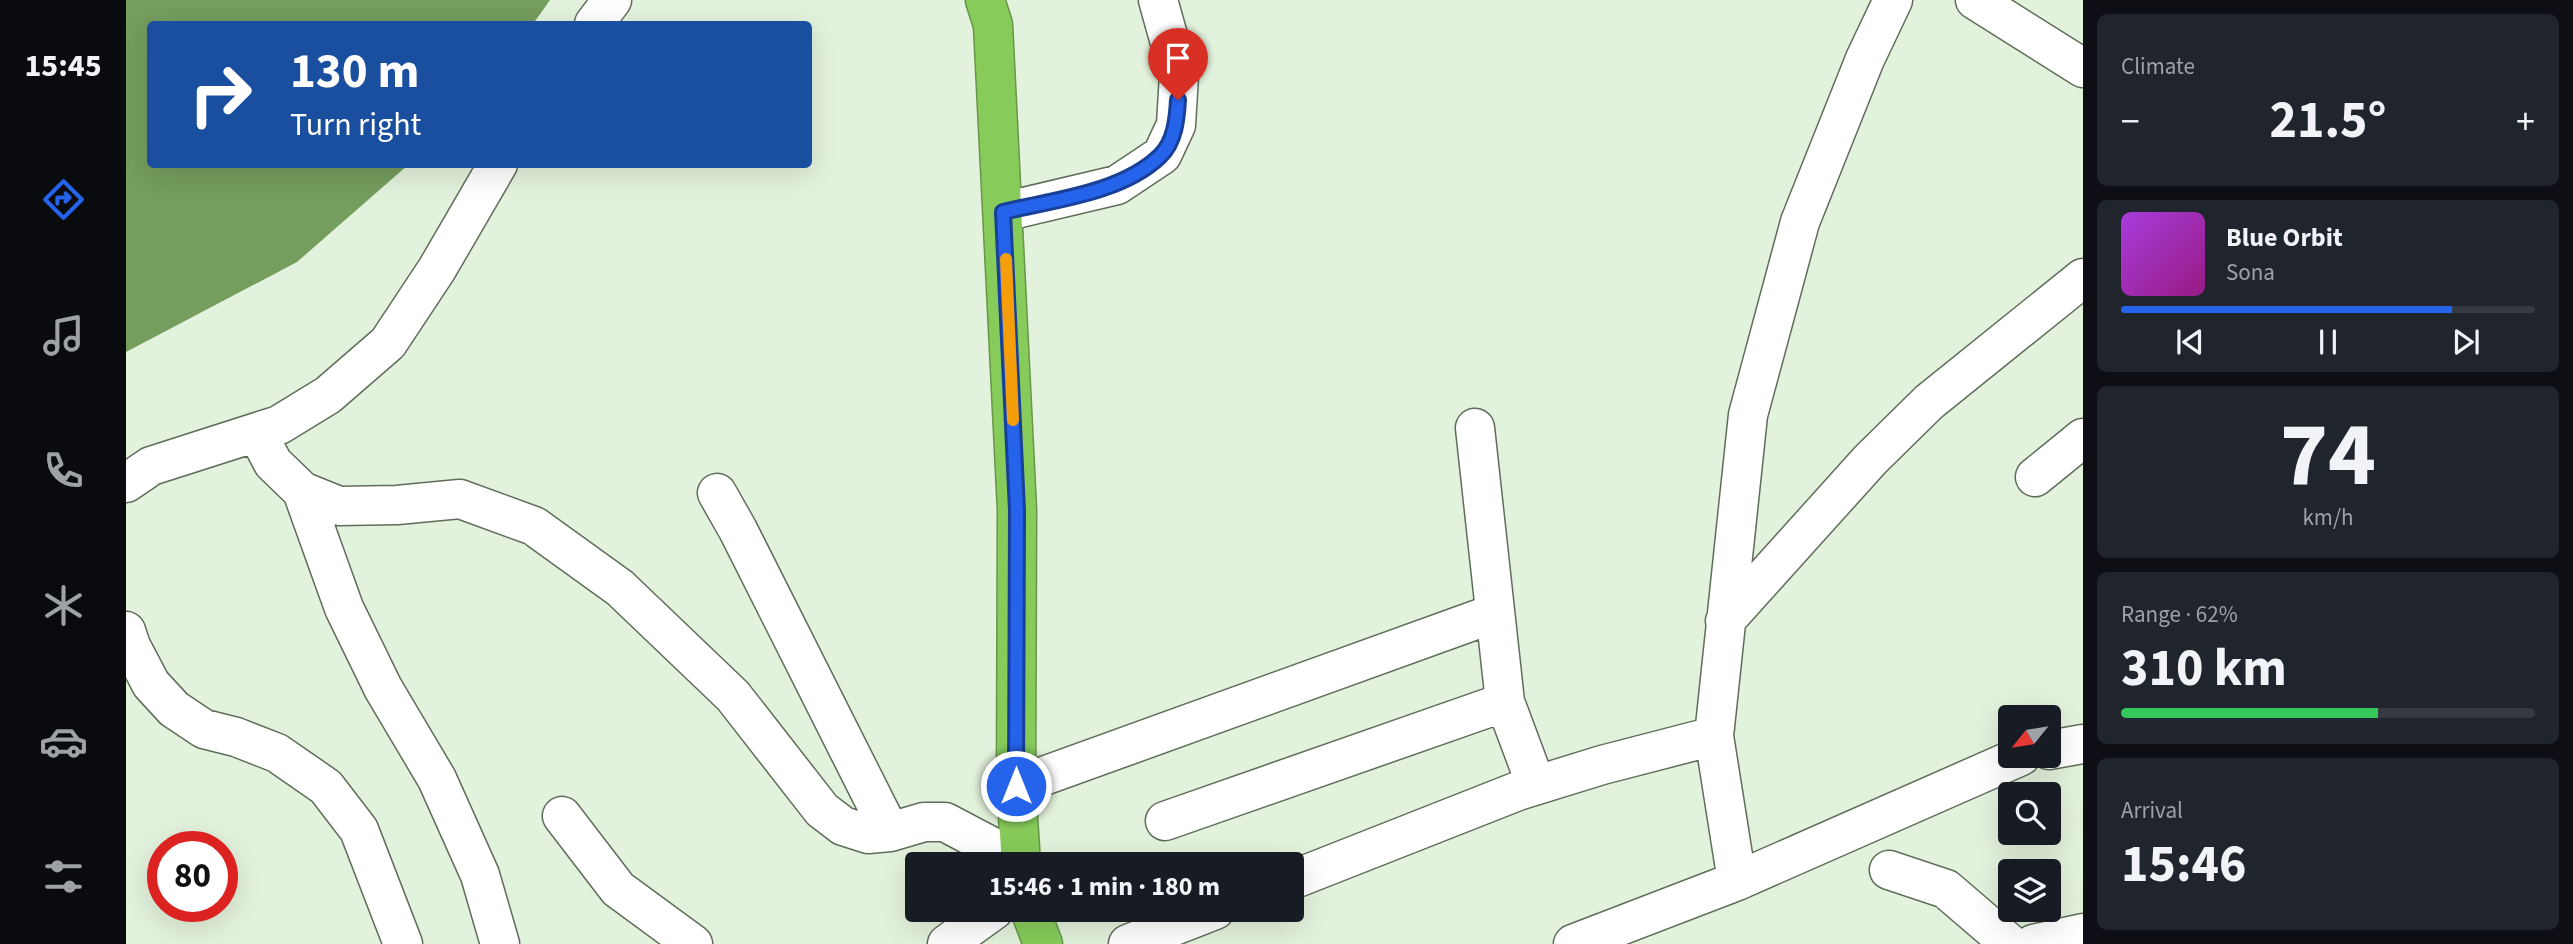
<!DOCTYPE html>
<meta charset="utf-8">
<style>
body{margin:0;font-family:"Source Sans 3",sans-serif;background:#20242c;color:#f1f3f6;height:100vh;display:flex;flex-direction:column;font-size:26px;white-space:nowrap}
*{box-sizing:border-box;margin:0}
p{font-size:23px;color:#9ea1a6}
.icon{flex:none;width:38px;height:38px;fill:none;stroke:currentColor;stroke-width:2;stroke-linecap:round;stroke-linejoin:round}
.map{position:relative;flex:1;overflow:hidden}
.sheet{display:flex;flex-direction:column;gap:14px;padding:14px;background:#0d0f14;width:490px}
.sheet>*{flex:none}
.top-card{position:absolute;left:21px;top:21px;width:665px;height:147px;border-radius:7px;box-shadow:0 7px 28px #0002;background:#1a4fa0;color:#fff;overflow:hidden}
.needle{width:46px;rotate:240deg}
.controls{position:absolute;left:1872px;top:705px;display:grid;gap:14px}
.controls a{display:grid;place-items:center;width:63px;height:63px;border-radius:7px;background:#171b24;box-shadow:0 7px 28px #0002;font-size:35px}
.speed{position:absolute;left:21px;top:831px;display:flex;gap:14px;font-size:35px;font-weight:700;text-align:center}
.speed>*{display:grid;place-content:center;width:91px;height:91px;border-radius:50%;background:#171b24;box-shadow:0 7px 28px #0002;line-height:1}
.speed .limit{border:10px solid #d22;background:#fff;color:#111}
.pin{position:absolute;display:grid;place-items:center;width:60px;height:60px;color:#fff;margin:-72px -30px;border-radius:50% 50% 50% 0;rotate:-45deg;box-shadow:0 0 7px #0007}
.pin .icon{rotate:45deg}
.me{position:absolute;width:77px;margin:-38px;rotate:0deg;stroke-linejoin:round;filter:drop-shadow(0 0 5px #0008)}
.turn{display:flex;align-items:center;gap:24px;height:147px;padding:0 28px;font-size:32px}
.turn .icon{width:91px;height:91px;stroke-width:2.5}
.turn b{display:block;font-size:49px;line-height:60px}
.big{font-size:52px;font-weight:700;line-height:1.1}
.sheet .card{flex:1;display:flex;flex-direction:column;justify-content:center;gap:10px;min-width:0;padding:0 24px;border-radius:10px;background:#20242c}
.sheet .dial{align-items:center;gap:0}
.dial b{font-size:91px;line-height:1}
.song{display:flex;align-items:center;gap:21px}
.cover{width:84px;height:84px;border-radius:10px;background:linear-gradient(135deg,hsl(280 70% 55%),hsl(310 70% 35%))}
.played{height:7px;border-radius:4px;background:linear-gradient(90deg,#2563eb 80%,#363941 80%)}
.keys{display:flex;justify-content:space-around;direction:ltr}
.heat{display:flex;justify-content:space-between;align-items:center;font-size:38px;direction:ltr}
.charge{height:10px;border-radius:5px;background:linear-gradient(90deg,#34c759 62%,#363941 0)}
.trip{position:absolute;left:779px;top:852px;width:399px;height:70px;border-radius:7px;background:#171b24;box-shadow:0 7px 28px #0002;font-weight:700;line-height:70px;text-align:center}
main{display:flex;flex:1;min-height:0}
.dock{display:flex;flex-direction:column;width:126px;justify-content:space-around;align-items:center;background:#090b0e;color:#9ea1a6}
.dock .icon{width:49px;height:49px}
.dock .selected{color:#2563eb}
.dock b{font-size:32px;color:#f1f3f6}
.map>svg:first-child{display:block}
.water{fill:#759d5e}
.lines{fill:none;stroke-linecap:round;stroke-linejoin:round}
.minor-casing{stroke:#606d5a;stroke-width:41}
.highway-casing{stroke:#68964a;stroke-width:41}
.minor{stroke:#fff;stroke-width:38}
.highway{stroke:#87cb5b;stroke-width:38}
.route-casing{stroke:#184099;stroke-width:18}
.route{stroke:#2563eb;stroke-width:12}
.slow{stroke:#f59e0b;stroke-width:12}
</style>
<main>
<nav class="dock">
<b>15:45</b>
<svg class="icon selected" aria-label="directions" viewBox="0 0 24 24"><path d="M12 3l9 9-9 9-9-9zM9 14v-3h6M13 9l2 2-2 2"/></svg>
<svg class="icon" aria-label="music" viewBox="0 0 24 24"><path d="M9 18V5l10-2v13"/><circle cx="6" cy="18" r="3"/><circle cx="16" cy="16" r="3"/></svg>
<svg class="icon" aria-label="phone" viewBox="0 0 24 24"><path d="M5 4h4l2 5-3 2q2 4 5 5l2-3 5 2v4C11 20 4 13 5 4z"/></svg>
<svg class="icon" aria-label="climate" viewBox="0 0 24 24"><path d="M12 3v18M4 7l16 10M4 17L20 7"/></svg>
<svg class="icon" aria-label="car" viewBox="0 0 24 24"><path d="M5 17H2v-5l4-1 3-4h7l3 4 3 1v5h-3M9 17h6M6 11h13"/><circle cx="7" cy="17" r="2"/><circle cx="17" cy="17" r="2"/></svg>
<svg class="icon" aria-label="filters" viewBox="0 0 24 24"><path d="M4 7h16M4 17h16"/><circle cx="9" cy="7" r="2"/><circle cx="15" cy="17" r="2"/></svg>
</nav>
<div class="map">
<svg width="1957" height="944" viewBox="0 0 1957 944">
<rect width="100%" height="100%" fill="#e3f2dc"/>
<path class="water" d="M0 0H424L407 24H24V164L282 165 171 262 0 352Z"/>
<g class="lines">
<defs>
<path id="minor" d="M1849 0 1957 68
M468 24 486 0
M877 212 991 185 1036 155 1050 125 1053 75 1032 0
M1349 428 1379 702 1410 785
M131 433 147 463 176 491 213 506 271 505 334 499 408 526 494 588 607 696 696 810 717 826 742 834 764 832 798 822H819L895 862
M1909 477 1957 438
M0 483 25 466 153 425 202 395 262 343 311 269 372 164
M176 491 218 608 257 688 311 779 354 875 374 944
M591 493 612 530 764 832
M1599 621 1744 460 1803 402 1957 278
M0 631 5 646 25 684 48 709 78 729 110 737 151 753 200 787 233 830 277 944
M1923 750 1957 744
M890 786 1369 613
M436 816 492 889 567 944
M1039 821 1379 702
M1763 870 1820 889 1884 944
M1166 880 1392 791 1476 765 1588 736
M1611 881 1588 736 1622 415 1674 222 1739 59 1767 0
M821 944 868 910
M1002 944 1089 910
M1447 944 1611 881 1895 756
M1907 944 1957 933"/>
<path id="highway" d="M859 0 867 25 891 510 890 786 895 864
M904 910 917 944"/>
</defs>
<use href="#minor" class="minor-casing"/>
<use href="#highway" class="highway-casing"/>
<use href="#minor" class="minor"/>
<use href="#highway" class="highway"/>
</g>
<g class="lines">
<defs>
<path id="route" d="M890 786 891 510 877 212C927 200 996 193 1034 156 1049 142 1051 118 1052 100"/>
</defs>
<use href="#route" class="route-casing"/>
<use href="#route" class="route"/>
<path class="slow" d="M880 259 887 420"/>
</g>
</svg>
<div class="controls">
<a><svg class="needle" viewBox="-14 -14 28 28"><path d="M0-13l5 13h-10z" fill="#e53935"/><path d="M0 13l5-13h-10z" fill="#9ea1a6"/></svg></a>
<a><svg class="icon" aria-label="search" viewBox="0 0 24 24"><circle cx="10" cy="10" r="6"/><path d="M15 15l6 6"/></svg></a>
<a><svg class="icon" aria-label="layers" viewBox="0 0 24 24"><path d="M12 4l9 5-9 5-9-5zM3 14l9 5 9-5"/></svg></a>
</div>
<div class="speed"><div class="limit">80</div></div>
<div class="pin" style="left:1052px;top:100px;background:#d93025"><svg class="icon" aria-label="arrive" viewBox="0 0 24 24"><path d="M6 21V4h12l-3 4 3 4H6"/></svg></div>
<svg class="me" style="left:890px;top:786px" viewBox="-20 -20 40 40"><circle r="17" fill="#2563eb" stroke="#fff" stroke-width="3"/><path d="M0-11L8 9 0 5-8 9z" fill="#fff"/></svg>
<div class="trip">15:46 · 1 min · 180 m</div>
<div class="top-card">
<div class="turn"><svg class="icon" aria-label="right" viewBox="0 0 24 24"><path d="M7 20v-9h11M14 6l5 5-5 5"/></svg><div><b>130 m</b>Turn right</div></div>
</div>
</div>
<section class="sheet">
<div class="card"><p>Climate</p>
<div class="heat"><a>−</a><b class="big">21.5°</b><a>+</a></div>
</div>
<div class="card">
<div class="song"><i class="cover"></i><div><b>Blue Orbit</b><p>Sona</p></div></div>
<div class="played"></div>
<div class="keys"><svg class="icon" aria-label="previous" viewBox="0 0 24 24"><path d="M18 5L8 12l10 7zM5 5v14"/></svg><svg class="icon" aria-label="pause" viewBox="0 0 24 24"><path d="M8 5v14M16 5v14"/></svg><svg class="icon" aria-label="next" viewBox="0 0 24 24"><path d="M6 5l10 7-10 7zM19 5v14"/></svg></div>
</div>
<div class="card dial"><b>74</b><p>km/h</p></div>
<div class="card"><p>Range · 62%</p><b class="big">310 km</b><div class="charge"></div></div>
<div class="card"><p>Arrival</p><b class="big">15:46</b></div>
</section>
</main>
